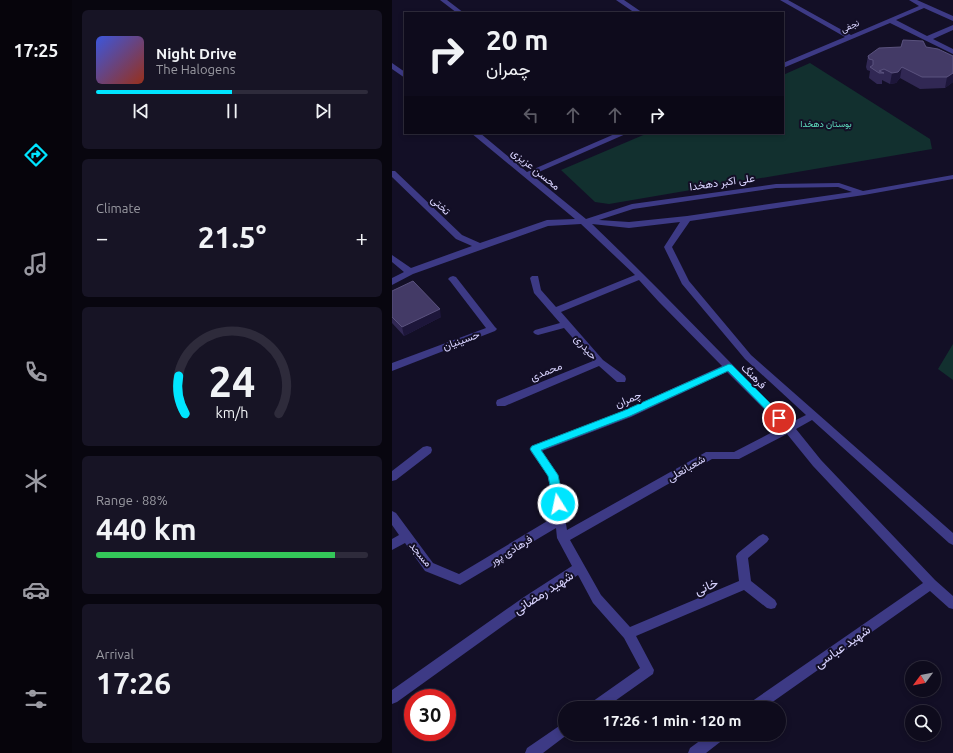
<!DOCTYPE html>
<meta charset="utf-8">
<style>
body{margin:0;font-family:Ubuntu,Vazirmatn,sans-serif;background:#171425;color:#f1f3f6;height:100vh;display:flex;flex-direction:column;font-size:15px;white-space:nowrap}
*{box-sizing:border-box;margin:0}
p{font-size:13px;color:#9b9ba3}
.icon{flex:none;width:22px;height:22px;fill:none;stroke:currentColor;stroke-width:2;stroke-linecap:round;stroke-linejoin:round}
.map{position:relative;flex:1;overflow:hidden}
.details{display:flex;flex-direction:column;gap:10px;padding:10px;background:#08060f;width:320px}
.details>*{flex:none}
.top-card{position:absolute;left:12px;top:12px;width:380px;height:122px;border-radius:0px;box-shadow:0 2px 6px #0003,0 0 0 1px #2e2b3b;background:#0e0b1c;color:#f1f3f6;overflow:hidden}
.needle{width:26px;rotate:238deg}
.tools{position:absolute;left:513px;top:661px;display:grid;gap:8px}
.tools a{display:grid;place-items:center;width:36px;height:36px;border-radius:50%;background:#0e0b1c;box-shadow:0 2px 6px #0003,0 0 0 1px #2e2b3b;font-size:20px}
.speed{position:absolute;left:12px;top:689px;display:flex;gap:8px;font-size:20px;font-weight:700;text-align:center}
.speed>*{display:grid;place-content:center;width:52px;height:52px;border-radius:50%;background:#0e0b1c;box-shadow:0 2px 6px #0003,0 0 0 1px #2e2b3b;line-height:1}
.speed .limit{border:6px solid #d22;background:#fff;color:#111}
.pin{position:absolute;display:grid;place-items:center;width:34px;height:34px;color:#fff;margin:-17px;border:2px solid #fff;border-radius:50%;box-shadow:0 1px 4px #0007}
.me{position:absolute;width:44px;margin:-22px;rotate:350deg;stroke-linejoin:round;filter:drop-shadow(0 0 3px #0008)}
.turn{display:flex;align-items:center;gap:14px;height:84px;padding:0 16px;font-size:18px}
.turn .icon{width:52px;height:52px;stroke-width:2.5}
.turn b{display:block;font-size:28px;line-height:34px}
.lanes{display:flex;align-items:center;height:38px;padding:0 16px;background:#0003;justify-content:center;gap:20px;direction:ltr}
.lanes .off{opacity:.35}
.big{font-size:30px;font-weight:700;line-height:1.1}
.details .card{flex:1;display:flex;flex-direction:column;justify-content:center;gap:6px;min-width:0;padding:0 14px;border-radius:6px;background:#171425}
.details .dial{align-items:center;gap:0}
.dial svg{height:104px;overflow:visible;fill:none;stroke:#2e2b3b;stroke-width:7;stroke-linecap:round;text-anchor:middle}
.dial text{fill:#f1f3f6;stroke:none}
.song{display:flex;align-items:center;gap:12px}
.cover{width:48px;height:48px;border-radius:6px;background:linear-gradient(135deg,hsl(230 70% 55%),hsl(10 70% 35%))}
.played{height:4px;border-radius:2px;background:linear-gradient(90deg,#00e5ff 50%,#2e2b3b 50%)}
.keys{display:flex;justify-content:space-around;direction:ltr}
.heat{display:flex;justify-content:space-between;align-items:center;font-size:22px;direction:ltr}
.charge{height:6px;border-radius:3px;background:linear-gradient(90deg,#34c759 88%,#2e2b3b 0)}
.trip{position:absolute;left:166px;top:701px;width:228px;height:40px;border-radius:20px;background:#0e0b1c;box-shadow:0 2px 6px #0003,0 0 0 1px #2e2b3b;font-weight:700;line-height:40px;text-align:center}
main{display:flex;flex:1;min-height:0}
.tab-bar{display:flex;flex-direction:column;width:72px;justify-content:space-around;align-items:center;background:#06040b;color:#9b9ba3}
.tab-bar .icon{width:28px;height:28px}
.tab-bar .current{color:#00e5ff}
.tab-bar b{font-size:18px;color:#f1f3f6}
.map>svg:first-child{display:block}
.green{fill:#12302f}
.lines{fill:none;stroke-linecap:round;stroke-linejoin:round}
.minor{fill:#3d3a85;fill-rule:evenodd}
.wall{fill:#312854}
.shaded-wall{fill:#1d163a}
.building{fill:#433a66;stroke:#5a527e}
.route{fill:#00e5ff;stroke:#0095a6}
.labels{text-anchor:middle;stroke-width:4;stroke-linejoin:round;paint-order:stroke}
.far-street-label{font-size:9px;fill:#d9d4ff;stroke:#130f26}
.far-park-label{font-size:9px;fill:#5fe0c0;stroke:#130f26}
.street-label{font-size:11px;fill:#d9d4ff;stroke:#130f26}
.near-street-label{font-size:13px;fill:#d9d4ff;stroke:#130f26}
</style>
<main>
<nav class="tab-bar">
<b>17:25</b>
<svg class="icon current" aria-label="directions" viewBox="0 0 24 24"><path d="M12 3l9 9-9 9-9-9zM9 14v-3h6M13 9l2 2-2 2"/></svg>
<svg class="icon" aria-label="music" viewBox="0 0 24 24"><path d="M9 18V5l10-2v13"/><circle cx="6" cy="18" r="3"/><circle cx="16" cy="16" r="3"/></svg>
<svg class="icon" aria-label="phone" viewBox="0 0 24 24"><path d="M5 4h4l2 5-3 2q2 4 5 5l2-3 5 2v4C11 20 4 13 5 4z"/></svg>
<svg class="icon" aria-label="climate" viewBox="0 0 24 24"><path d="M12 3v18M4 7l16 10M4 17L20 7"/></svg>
<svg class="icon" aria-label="car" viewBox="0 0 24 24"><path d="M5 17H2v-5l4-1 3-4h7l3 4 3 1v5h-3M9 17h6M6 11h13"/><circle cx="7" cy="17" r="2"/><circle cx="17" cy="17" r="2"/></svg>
<svg class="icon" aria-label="filters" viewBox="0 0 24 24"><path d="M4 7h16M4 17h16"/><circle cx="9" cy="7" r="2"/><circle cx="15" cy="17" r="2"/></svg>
</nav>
<section class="details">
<div class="card">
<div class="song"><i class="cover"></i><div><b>Night Drive</b><p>The Halogens</p></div></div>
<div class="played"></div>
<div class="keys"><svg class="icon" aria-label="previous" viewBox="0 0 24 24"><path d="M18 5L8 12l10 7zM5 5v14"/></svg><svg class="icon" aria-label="pause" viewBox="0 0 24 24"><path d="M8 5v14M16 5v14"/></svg><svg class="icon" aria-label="next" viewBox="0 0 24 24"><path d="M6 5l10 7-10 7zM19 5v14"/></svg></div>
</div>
<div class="card"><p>Climate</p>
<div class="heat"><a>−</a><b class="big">21.5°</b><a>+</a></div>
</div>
<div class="card dial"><svg viewBox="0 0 100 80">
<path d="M14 69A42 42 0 1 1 86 69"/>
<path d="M14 69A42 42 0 0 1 9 40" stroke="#00e5ff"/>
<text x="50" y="56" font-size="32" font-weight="700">24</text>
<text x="50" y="72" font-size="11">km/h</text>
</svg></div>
<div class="card"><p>Range · 88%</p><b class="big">440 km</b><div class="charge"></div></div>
<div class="card"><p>Arrival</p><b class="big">17:26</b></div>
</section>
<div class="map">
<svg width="561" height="753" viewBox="0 0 561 753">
<rect width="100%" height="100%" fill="#130f26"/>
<path class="green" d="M418 63 538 139 540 149 217 204 203 202 169 170 256 133H391V75Z
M561 344V380L546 369Z"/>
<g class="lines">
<path class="minor" d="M48 0H55L72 13H65Z
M224 0H232L251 13H243Z
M388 0H396L459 35 527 6 517 0H525L561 16V21L532 8 504 20 535 36 561 25V30L541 39 561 49V54L498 23 391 68V63L453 37Z
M0 63 13 72V78L0 69Z
M79 133H88L135 172 225 133H236L140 175 194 219 240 204 384 184 447 183 471 191 561 175V179L472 195 298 221 280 247 297 281 359 355 561 533V545L557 543 420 420 404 429 429 460 543 580 561 596V609L557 608 538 591 372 708H354L356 704 531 583 421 466 395 434 347 459H320L178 540 209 595 238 627 347 581 344 556 346 553 367 536 371 534 375 536 377 539 375 542 356 558 359 581 383 600 385 604 383 608 379 609 375 608 352 590 244 636 262 670 261 674 213 708H195L197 704 248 668 232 638 201 603 186 575 140 605 5 702 0 704V690L132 597 180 566 165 538 164 528 68 585 33 571 13 543 0 550V539L7 535 0 525V511L4 513 41 563 67 574 162 517 156 476 139 452 138 449 139 446 231 411 330 366 267 302 247 280 169 312 211 360 233 376 234 379 233 382H225L207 366 113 406H105L104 403 105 400 201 361 172 328 146 335 143 334 141 332 143 330 168 323 142 293 138 278 140 276H146L149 290 164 307 243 275 189 224 156 226 21 274 0 285V278L12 272 0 262V255L19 268 80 246 64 239 0 177V171H3L70 235 88 243 155 220 183 219ZM446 187 460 192 295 216 237 222 207 220 241 209 384 188ZM288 222 272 247 290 284 353 359 414 415 398 423C332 357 268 289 200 224L237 228ZM335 372 390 427 342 452H314L175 530 166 475 150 451 239 417Z
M61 276 64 277 103 327 105 329 103 331 0 371V363L94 328 58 281 56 279 58 277Z
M35 446 39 447 40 450 39 453 4 480 0 481V471L31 447Z
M173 722V734H176L151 753H133L135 748Z
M317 734H334L332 739 314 753H296L298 748Z"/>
</g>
<path class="wall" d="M534 47 561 56V82L553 88 528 89 508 78 504 83 498 84 490 80V84H485L477 78 478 71 475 70 474 67 476 56Z
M0 291 49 317 12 336 0 323Z"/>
<path class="shaded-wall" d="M510 67 508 78 504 83 498 84 500 73Z
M561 73V82L553 88 555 77Z
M48 309 49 317 12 336 10 327Z"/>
<path class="building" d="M511 40 531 41 534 47 546 49 561 56V73L555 77H530L510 67 506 72 500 73 492 69 487 71 492 73H487L478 67 481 65V60L477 59 476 56 487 48 509 47Z
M21 281 48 309 10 327 0 317V291Z"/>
<path class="route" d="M337 364 340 365 390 415 392 418 390 420H384L336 371 238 416 149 450 166 475 172 504 170 507 166 509 163 507 156 476 138 449 140 446 231 411Z"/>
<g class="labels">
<g class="far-street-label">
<text transform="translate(458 26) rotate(-23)" y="3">نجفی</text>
</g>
<g class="far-park-label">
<text x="434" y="127">بوستان دهخدا</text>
</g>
<g class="street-label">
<text transform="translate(144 169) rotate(39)" y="4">محسن عزیزی</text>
<text transform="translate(330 182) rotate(-8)" y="4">علی اکبر دهخدا</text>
<text transform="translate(49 205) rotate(44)" y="4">تختی</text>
<text transform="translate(69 340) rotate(-20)" y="4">حسینیان</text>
<text transform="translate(194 347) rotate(49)" y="4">حیدری</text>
<text transform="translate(154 371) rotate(-22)" y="4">محمدی</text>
<text transform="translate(362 376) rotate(45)" y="4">فرهنگ</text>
<text transform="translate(236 399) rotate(-23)" y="4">چمران</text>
<text transform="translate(294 468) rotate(-30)" y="4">شعبانعلی</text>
<text transform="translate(119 550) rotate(-31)" y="4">فرهادی پور</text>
<text transform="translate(29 554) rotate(50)" y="4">مسجد</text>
</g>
<g class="near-street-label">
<text transform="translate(314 586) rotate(-23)" y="5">خانی</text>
<text transform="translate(151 592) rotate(-33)" y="5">شهید رمضانی</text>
<text transform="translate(450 646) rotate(-35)" y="5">شهید عباسی</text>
</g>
</g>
</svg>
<div class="tools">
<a><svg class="needle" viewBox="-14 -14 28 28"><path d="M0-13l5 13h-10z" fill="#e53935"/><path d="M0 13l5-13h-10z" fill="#9b9ba3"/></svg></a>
<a><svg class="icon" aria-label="search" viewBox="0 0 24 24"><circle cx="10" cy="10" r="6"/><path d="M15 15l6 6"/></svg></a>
</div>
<div class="speed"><div class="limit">30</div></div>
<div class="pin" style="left:387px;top:418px;background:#d93025"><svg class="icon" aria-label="arrive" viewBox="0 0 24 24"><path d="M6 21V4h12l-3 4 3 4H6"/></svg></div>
<svg class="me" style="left:166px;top:504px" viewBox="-20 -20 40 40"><circle r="17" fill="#00e5ff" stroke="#fff" stroke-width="3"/><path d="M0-11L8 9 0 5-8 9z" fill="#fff"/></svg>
<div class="trip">17:26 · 1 min · 120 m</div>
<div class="top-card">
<div class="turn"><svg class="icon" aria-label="right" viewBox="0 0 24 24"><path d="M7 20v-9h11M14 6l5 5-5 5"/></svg><div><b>20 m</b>چمران</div></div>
<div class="lanes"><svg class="icon off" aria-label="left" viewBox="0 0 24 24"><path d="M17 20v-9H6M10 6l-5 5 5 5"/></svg><svg class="icon off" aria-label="ahead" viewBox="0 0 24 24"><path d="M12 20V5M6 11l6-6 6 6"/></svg><svg class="icon off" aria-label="ahead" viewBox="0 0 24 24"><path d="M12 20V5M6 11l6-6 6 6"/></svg><svg class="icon" aria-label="right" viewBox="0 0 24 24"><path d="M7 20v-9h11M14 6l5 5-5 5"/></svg></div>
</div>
</div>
</main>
